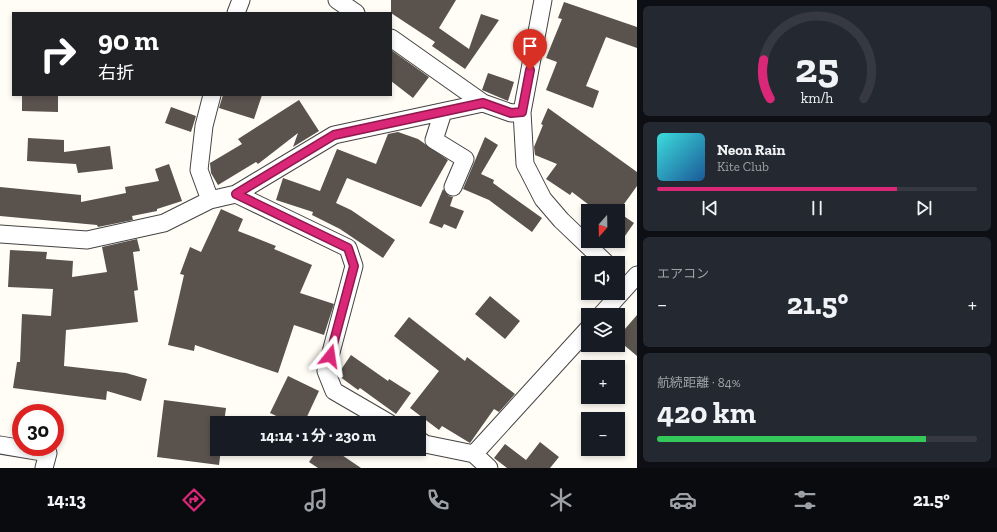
<!DOCTYPE html>
<html lang="ja">
<meta charset="utf-8">
<style>
body{margin:0;font-family:"Zilla Slab","Noto Sans JP",serif;background:#242831;color:#f1f3f6;height:100vh;display:flex;flex-direction:column;font-size:15px;white-space:nowrap}
*{box-sizing:border-box;margin:0}
p{font-size:13px;color:#9ea1a6}
.icon{flex:none;width:22px;height:22px;fill:none;stroke:currentColor;stroke-width:2;stroke-linecap:round;stroke-linejoin:round}
.map{position:relative;flex:1;overflow:hidden}
.sheet{display:flex;flex-direction:column;gap:6px;padding:6px;background:#0d0f14;width:360px}
.sheet>*{flex:none}
.hud{position:absolute;left:12px;top:12px;width:380px;height:84px;border-radius:0px;box-shadow:0 2px 6px #0003;background:#202124;color:#fff;overflow:hidden}
.needle{width:26px;rotate:200deg}
.buttons{position:absolute;left:581px;top:204px;display:grid;gap:8px}
.buttons a{display:grid;place-items:center;width:44px;height:44px;border-radius:0px;background:#171b24;box-shadow:0 2px 6px #0003;font-size:20px}
.speed{position:absolute;left:12px;top:404px;display:flex;gap:8px;font-size:20px;font-weight:700;text-align:center}
.speed>*{display:grid;place-content:center;width:52px;height:52px;border-radius:50%;background:#171b24;box-shadow:0 2px 6px #0003;line-height:1}
.speed .limit{border:6px solid #d22;background:#fff;color:#111}
.pin{position:absolute;display:grid;place-items:center;width:34px;height:34px;color:#fff;margin:-41px -17px;border-radius:50% 50% 50% 0;rotate:-45deg;box-shadow:0 0 4px #0007}
.pin .icon{rotate:45deg}
.me{position:absolute;width:44px;margin:-22px;rotate:15deg;stroke-linejoin:round;filter:drop-shadow(0 0 3px #0008)}
.turn{display:flex;align-items:center;gap:14px;height:84px;padding:0 20px;font-size:18px}
.turn .icon{width:52px;height:52px;stroke-width:2.5}
.turn b{display:block;font-size:28px;line-height:34px}
.big{font-size:30px;font-weight:700;line-height:1.1}
.sheet .tile{flex:1;display:flex;flex-direction:column;justify-content:center;gap:6px;min-width:0;padding:0 14px;border-radius:6px;background:#242831}
.sheet .dial{align-items:center;gap:0}
.dial svg{height:104px;overflow:visible;fill:none;stroke:#363941;stroke-width:7;stroke-linecap:round;text-anchor:middle}
.dial text{fill:#f1f3f6;stroke:none}
.song{display:flex;align-items:center;gap:12px}
.cover{width:48px;height:48px;border-radius:6px;background:linear-gradient(135deg,hsl(180 70% 55%),hsl(210 70% 35%))}
.played{height:4px;border-radius:2px;background:linear-gradient(90deg,#db2777 75%,#363941 75%)}
.keys{display:flex;justify-content:space-around;direction:ltr}
.heat{display:flex;justify-content:space-between;align-items:center;font-size:22px;direction:ltr}
.charge{height:6px;border-radius:3px;background:linear-gradient(90deg,#34c759 84%,#363941 0)}
.trip{position:absolute;left:210px;top:416px;width:216px;height:40px;border-radius:0px;background:#171b24;box-shadow:0 2px 6px #0003;font-weight:700;line-height:40px;text-align:center}
.menu{display:flex;height:64px;justify-content:space-around;align-items:center;background:#090b0e;color:#9ea1a6}
.menu .icon{width:28px;height:28px}
.menu .current{color:#db2777}
.menu b{font-size:18px;color:#f1f3f6}
main{display:flex;flex:1;min-height:0}
.map>svg:first-child{display:block}
.building{fill:#5a524d}
.lines{fill:none;stroke-linecap:round;stroke-linejoin:round}
.street-casing{stroke:#444;stroke-width:19}
.street{stroke:#fff;stroke-width:17}
.route-casing{stroke:#8e194d;stroke-width:10}
.route{stroke:#db2777;stroke-width:7}
</style>
<main>
<div class="map">
<svg width="637" height="468" viewBox="0 0 637 468">
<rect width="100%" height="100%" fill="#fffdf5"/>
<path class="building" d="M391 0H456L439 28 469 49 481 14 499 20 465 69 432 46 435 42 391 13Z
M564 2 637 27V48L606 37 586 86 599 91 593 108 546 90 557 62 546 58 562 19 558 18Z
M391 50 429 77 413 98 391 81Z
M488 73 514 82 508 101 482 90Z
M22 95H58V112L22 111Z
M223 95H262L254 119 219 108Z
M299 100 319 131 293 147 298 133 258 164 256 162 218 185 211 173 210 163 242 144 238 139Z
M171 107 196 116 191 132 165 123Z
M548 108 637 172V186L619 211H597L572 192 570 195 546 179 557 164 535 155 534 147 543 125 541 124Z
M398 132 418 139 448 160 421 207 347 178 336 203 351 210 395 240 383 258 340 229 312 215 313 212 276 200 283 178 320 191 337 149 376 164 388 134Z
M485 137 498 145 481 174 494 180 493 183 542 218 532 232 489 200 463 189Z
M28 138 64 140V152L110 146 113 169 78 173 76 164 27 161Z
M169 164 182 201 157 209V211L132 216 133 220 98 227 97 225 0 216V187L81 195V202L126 193 125 187 159 181 155 169Z
M443 189 449 196 453 197 450 206 464 211 456 229 444 224 442 228 429 223Z
M221 209 243 219 238 231 276 246 274 249 312 265 300 293 334 304 324 335 294 325 278 373 195 345 194 351 168 345 184 275 180 274 190 247 201 252Z
M618 212 634 223 618 246Z
M137 239 140 251 133 252 138 290 134 291 138 322 66 330 64 366 126 373 147 379 141 401 107 391 106 400 13 388 17 362H20L22 314 51 316 53 289 8 287 10 250 47 252 46 259 73 261 72 277 107 272 102 247Z
M490 296 520 321 505 339 475 314Z
M637 315V356L618 340V337Z
M409 317 465 361 467 357 515 394 499 412 494 409 470 443 442 426 439 430 410 408 439 371 394 336Z
M351 355 388 381 389 379 411 393 396 414 360 388 358 390 339 376 338 374Z
M288 376 319 391 304 423H291L270 413Z
M164 400 226 408 224 423H217V449H221L219 465 157 457Z
M540 442 559 457 550 468H507L494 458 505 444 526 460Z
M318 449H333L361 468H318L309 462Z"/>
<g class="lines">
<defs>
<path id="street" d="M337 0 356 13
M543 0 522 112 525 164 543 199 561 220 606 263
M236 13 241 0
M391 38 483 103 511 113 522 112
M443 112 434 140 465 159 453 187
M236 194 348 248 354 266 326 371 334 391 389 423
M210 200 199 170 204 126 212 95
M0 234 87 240 164 223 210 200 236 194 334 135 483 103
M601 315 637 275
M419 440 425 444 474 454 489 468
M0 445 48 453 44 468
M474 454 588 329"/>
</defs>
<use href="#street" class="street-casing"/>
<use href="#street" class="street"/>
</g>
<g class="lines">
<defs>
<path id="route" d="M330 356 354 266 348 248 236 194 334 135 483 103 511 113 522 112 530 70"/>
</defs>
<use href="#route" class="route-casing"/>
<use href="#route" class="route"/>
</g>
</svg>
<div class="buttons">
<a><svg class="needle" viewBox="-14 -14 28 28"><path d="M0-13l5 13h-10z" fill="#e53935"/><path d="M0 13l5-13h-10z" fill="#9ea1a6"/></svg></a>
<a><svg class="icon" aria-label="sound" viewBox="0 0 24 24"><path d="M4 9h4l5-4v14l-5-4H4zM17 9q2 3 0 6"/></svg></a>
<a><svg class="icon" aria-label="layers" viewBox="0 0 24 24"><path d="M12 4l9 5-9 5-9-5zM3 14l9 5 9-5"/></svg></a>
<a>+</a>
<a>−</a>
</div>
<div class="speed"><div class="limit">30</div></div>
<div class="pin" style="left:530px;top:70px;background:#d93025"><svg class="icon" aria-label="arrive" viewBox="0 0 24 24"><path d="M6 21V4h12l-3 4 3 4H6"/></svg></div>
<svg class="me" style="left:330px;top:356px" viewBox="-20 -20 40 40"><path d="M0-17L14 15 0 8-14 15z" fill="#db2777" stroke="#fff" stroke-width="4"/></svg>
<div class="trip">14:14 · 1 分 · 230 m</div>
<div class="hud">
<div class="turn"><svg class="icon" aria-label="right" viewBox="0 0 24 24"><path d="M7 20v-9h11M14 6l5 5-5 5"/></svg><div><b>90 m</b>右折</div></div>
</div>
</div>
<section class="sheet">
<div class="tile dial"><svg viewBox="0 0 100 80">
<path d="M14 69A42 42 0 1 1 86 69"/>
<path d="M14 69A42 42 0 0 1 9 39" stroke="#db2777"/>
<text x="50" y="56" font-size="32" font-weight="700">25</text>
<text x="50" y="72" font-size="11">km/h</text>
</svg></div>
<div class="tile">
<div class="song"><i class="cover"></i><div><b>Neon Rain</b><p>Kite Club</p></div></div>
<div class="played"></div>
<div class="keys"><svg class="icon" aria-label="previous" viewBox="0 0 24 24"><path d="M18 5L8 12l10 7zM5 5v14"/></svg><svg class="icon" aria-label="pause" viewBox="0 0 24 24"><path d="M8 5v14M16 5v14"/></svg><svg class="icon" aria-label="next" viewBox="0 0 24 24"><path d="M6 5l10 7-10 7zM19 5v14"/></svg></div>
</div>
<div class="tile"><p>エアコン</p>
<div class="heat"><a>−</a><b class="big">21.5°</b><a>+</a></div>
</div>
<div class="tile"><p>航続距離 · 84%</p><b class="big">420 km</b><div class="charge"></div></div>
</section>
</main>
<nav class="menu">
<b>14:13</b>
<svg class="icon current" aria-label="directions" viewBox="0 0 24 24"><path d="M12 3l9 9-9 9-9-9zM9 14v-3h6M13 9l2 2-2 2"/></svg>
<svg class="icon" aria-label="music" viewBox="0 0 24 24"><path d="M9 18V5l10-2v13"/><circle cx="6" cy="18" r="3"/><circle cx="16" cy="16" r="3"/></svg>
<svg class="icon" aria-label="phone" viewBox="0 0 24 24"><path d="M5 4h4l2 5-3 2q2 4 5 5l2-3 5 2v4C11 20 4 13 5 4z"/></svg>
<svg class="icon" aria-label="climate" viewBox="0 0 24 24"><path d="M12 3v18M4 7l16 10M4 17L20 7"/></svg>
<svg class="icon" aria-label="car" viewBox="0 0 24 24"><path d="M5 17H2v-5l4-1 3-4h7l3 4 3 1v5h-3M9 17h6M6 11h13"/><circle cx="7" cy="17" r="2"/><circle cx="17" cy="17" r="2"/></svg>
<svg class="icon" aria-label="filters" viewBox="0 0 24 24"><path d="M4 7h16M4 17h16"/><circle cx="9" cy="7" r="2"/><circle cx="15" cy="17" r="2"/></svg>
<b>21.5°</b>
</nav>
